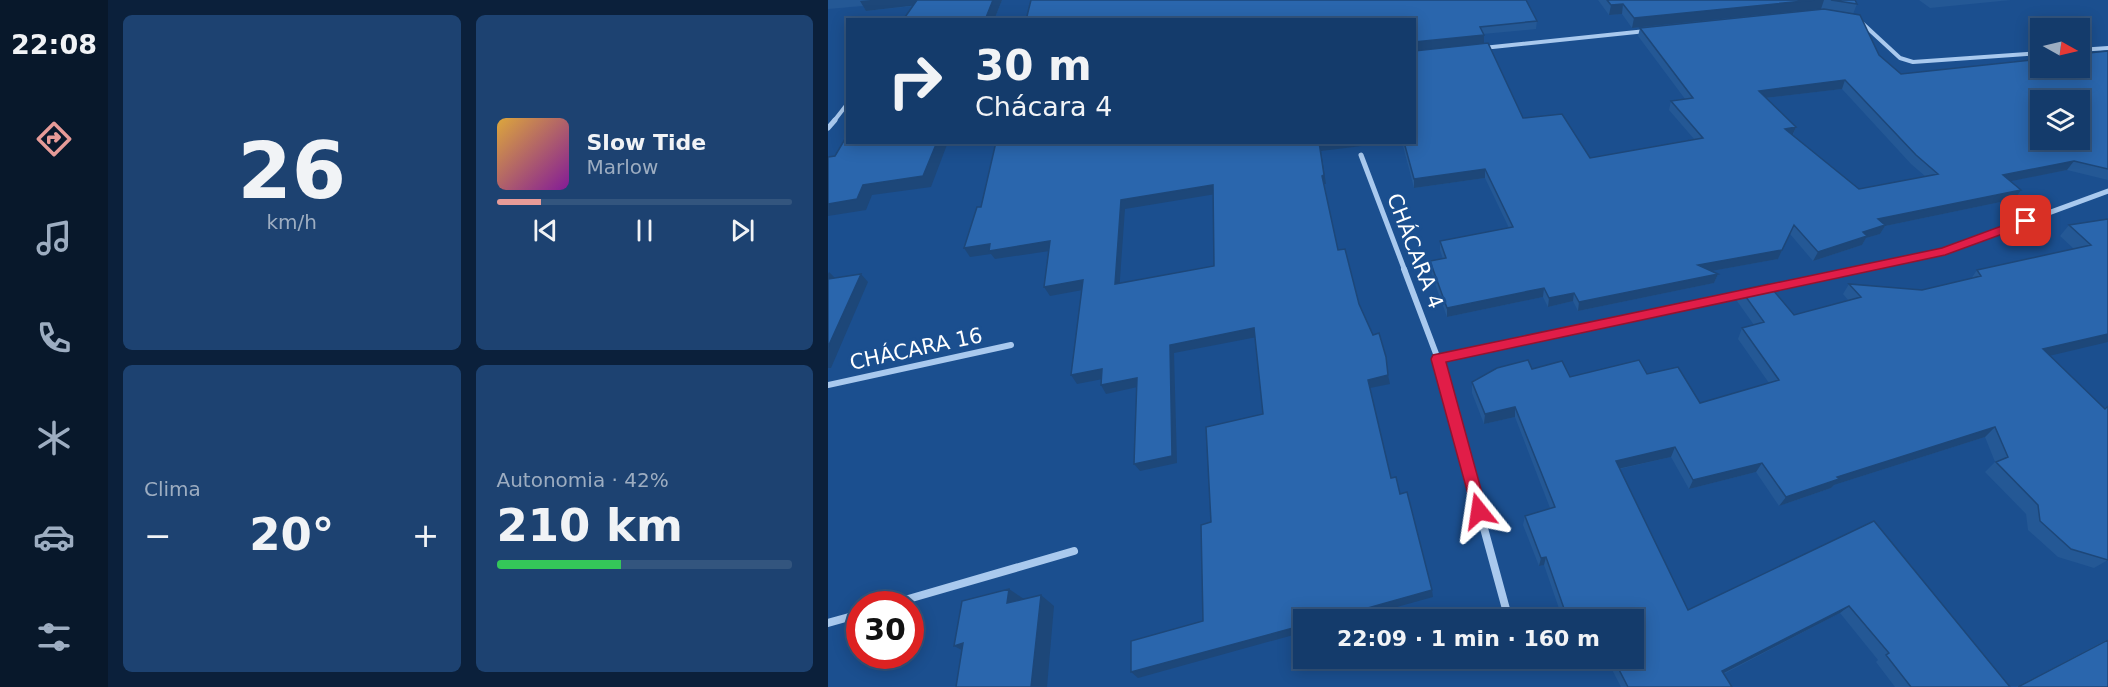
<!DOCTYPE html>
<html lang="pt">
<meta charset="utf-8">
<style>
body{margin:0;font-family:"DejaVu Sans",sans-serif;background:#1d4271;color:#f1f3f6;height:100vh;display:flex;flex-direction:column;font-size:22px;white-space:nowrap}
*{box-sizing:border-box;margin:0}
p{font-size:20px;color:#9dadc1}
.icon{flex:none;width:33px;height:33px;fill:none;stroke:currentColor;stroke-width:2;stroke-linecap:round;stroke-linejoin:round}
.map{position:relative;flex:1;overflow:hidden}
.sheet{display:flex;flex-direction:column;gap:15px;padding:15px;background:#0b203b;width:720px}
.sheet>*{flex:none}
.guide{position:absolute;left:18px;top:18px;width:570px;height:126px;border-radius:0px;box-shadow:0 3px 15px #0003,0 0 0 2px #33557e;background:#143b6b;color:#f1f3f6;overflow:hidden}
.needle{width:39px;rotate:98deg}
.fabs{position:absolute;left:1202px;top:18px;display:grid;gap:12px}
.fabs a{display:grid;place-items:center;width:60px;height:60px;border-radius:0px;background:#143b6b;box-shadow:0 3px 15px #0003,0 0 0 2px #33557e;font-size:30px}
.speed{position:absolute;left:18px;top:591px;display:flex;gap:12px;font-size:30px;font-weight:700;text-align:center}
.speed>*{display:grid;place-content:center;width:78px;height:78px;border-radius:50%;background:#143b6b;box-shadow:0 3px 15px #0003,0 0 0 2px #33557e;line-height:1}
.speed .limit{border:9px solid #d22;background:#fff;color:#111}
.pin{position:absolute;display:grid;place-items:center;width:51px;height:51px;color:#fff;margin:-26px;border-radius:12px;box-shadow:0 3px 9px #0006}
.me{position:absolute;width:66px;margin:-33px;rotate:345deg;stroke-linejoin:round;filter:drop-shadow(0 0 4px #0008)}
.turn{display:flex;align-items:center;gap:21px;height:126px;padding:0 30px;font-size:27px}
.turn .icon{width:78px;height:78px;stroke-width:2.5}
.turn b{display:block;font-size:42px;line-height:51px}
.big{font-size:45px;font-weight:700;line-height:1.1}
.sheet .widget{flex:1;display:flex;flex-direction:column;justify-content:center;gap:9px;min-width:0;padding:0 21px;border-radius:9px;background:#1d4271}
.sheet .dial{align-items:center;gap:0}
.dial b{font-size:78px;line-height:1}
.song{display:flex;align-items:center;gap:18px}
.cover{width:72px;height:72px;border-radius:9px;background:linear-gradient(135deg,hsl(40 70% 55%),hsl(290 70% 35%))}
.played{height:6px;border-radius:3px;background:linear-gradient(90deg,#e69b98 15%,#33557e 15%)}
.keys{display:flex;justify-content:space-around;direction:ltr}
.heat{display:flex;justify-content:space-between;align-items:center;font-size:33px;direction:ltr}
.charge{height:9px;border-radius:4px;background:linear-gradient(90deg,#34c759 42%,#33557e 0)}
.sheet .tiles{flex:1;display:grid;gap:15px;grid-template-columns:repeat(2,1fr)}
.trip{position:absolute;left:465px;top:609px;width:351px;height:60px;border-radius:0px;background:#143b6b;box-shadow:0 3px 15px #0003,0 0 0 2px #33557e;font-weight:700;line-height:60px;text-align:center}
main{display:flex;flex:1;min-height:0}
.tabs{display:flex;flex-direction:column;width:108px;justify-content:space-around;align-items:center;background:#08182b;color:#9dadc1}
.tabs .icon{width:42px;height:42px}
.tabs .selected{color:#e69b98}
.tabs b{font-size:27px;color:#f1f3f6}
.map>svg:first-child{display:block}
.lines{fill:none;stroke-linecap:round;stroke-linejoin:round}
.street-far3{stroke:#a9c9ee;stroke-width:4}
.street-far2{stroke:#a9c9ee;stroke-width:5}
.street-far1{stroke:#a9c9ee;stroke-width:6}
.street{stroke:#a9c9ee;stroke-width:8}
.wall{fill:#245895;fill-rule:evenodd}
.shaded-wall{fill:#1d4779}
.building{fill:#2a66ad;stroke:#1d4779;stroke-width:1.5;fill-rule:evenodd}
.route{fill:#e11d48;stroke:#92132f;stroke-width:1.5}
.labels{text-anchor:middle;stroke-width:6;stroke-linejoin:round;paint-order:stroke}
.street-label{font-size:21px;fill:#fff;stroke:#1b4f8f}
</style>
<main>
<nav class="tabs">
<b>22:08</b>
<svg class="icon selected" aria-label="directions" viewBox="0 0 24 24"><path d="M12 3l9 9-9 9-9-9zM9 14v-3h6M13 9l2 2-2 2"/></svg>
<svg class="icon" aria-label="music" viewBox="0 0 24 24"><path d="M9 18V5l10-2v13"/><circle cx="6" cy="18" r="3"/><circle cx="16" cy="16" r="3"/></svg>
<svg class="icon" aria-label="phone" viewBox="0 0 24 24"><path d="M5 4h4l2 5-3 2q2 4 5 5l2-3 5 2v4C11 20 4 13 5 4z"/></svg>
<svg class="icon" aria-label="climate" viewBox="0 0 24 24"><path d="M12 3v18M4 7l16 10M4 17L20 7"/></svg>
<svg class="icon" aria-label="car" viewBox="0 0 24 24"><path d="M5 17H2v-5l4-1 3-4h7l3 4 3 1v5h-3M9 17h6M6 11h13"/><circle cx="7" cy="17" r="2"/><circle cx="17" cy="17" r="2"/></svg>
<svg class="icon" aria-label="filters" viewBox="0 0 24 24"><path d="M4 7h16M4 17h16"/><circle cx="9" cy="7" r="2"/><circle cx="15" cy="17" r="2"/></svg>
</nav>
<section class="sheet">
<div class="tiles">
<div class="widget dial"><b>26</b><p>km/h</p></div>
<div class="widget">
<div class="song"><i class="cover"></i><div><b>Slow Tide</b><p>Marlow</p></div></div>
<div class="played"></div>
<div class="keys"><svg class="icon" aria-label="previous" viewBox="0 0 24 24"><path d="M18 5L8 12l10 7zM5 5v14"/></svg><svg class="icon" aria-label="pause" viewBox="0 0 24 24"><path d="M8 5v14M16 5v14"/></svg><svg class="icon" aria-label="next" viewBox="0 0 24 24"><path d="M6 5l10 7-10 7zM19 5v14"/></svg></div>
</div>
<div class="widget"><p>Clima</p>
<div class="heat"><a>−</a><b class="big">20°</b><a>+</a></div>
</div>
<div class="widget"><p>Autonomia · 42%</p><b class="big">210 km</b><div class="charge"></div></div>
</div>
</section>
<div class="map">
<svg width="1280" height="687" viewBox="0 0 1280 687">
<rect width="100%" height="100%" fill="#1b4f8f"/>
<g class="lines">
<path class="street-far3" d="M1033 22 1072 58 1085 62 1212 53
M655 48 818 31
M1251 50 1280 48
M6 121 20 103"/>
<path class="street-far2" d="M0 128 7 120
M533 155 577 271
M1027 271 1117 251 1280 191"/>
<path class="street-far1" d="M576 269 610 359
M938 290 1034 269
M0 385 183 345
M637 457 610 359 917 294"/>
<path class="street" d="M636 455 681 620
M63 604 246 551
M0 623 32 614"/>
</g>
<path class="wall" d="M0 0H174L166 20 85 6 38 11 35 6 0 9Z
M770 0H1027L1029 4 1025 14 1051 55 1073 74 1280 51V180L1239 170 1182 181 1193 190 1187 199 1057 226 1052 234 1038 238 1034 245 985 261 962 234 950 259 883 271 890 274 886 283 750 311 745 301 720 307 715 297 619 317 602 270V261L615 259 612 250V241L681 228 657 178 586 188 574 142H586V20L709 21 708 29 655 34 656 44 695 118 762 158 866 139 841 110 843 101 857 99 810 36 812 28 994 9 804 28 794 14 781 15ZM1014 89 1083 164 1097 176 1031 189 965 135 968 127 938 98Z
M1091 0H1183L1102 8Z
M1280 219 1221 356 1276 408 1280 405V560L1266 568 1230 557 1200 530 1198 514 1157 472 1167 462 1157 437 1006 485 1003 488 951 506 928 472 861 489 843 457 792 469 860 610 1046 521 1182 687H1067L1048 662 1050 660 1012 613 896 674 904 687H793L778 658H806V620H735L716 565 711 566 695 525 697 516 722 508 687 417 656 424 644 393V382L704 369 742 377 819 374 872 403 941 383 910 339 914 328 926 325 909 301 913 290 966 315 1020 300 1015 294 1021 284 1094 290 1143 279 1149 270 1246 249 1232 236 1241 225Z
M1280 639V687H1188Z"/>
<path class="shaded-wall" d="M43 0H96L99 4 38 11 32 1Z
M165 0H174L166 20H157Z
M986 0H996L993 9 804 28 806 18Z
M795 4 794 14 781 15 783 5Z
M656 35V44L586 51V42Z
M1017 80 1014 89 928 99 931 91Z
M968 127 964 136 957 129Z
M109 142H120L103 187 44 195 38 210 0 216V204Z
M491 142H566L493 151 498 184H495L494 176Z
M1246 161 1239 170 1169 184 1175 175Z
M657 169V178L586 188V179Z
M385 185 388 194 297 209 291 293 287 284 293 200Z
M1193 190 1187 199 1057 226 1052 234 1038 238 1034 245 985 261 990 252 1035 232 1050 219Z
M966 225 950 259 867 274 870 265Z
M222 241 228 250 167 259 163 254 142 257 136 248 162 244Z
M1 272 9 280 0 282V274Z
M33 274 40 282 3 368H0V347Z
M890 274 886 283 750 311 751 302Z
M255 280 260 289 222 296 216 287Z
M716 288 715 297 619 317V308Z
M746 293 745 301 720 307 721 298Z
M426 328 429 337 346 353 349 463 312 471 306 464 342 345Z
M1280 334V342L1204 360 1215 349Z
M274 369 280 378 249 384 243 375Z
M560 375 562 384 542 388 540 380Z
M309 378 314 386 278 394 273 385Z
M687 407V417L656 424 657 414Z
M1167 427 1157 437 1006 485 1003 488 951 506 958 497 1009 477Z
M847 447 843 457 785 470 788 461Z
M934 463 928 472 861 489 865 480Z
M718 557 716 565 711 566 713 558Z
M181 589 196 599 179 603Z
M604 590 605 597 522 620H497Z
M213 595 226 606 219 687H203Z
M1021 606 1012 613 888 677 894 671Z
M476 625V632L310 678 303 672Z
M135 643 143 655 126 646Z"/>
<path class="building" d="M89 0H165L157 20H75Z
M203 0H698L709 21 652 27 656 35 586 42V20H198Z
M779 0H986L806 18 795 4 783 5Z
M1003 0H1027L1029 4Z
M996 9 1032 15 1051 55 1073 74 1212 59V68H1251V54L1280 51V169L1246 161 1175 175 1193 190 1050 219 1057 225 1035 232 1039 236 990 252 966 225 954 250 870 265 890 274 751 302 746 293 721 298 716 288 619 308 602 261 618 258 612 241 685 227 657 169 586 179 576 142H586V51L660 43 695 118 734 114 762 158 875 138 843 101 865 98 812 28ZM1017 80 1088 155 1110 174 1031 189 957 129 968 127 931 91ZM1212 100H1251V140H1212Z
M20 134V142H109L95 176 35 185 29 199 0 204V157L7 156Z
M168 142H491L496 175 494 176 510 250 517 249 531 304 545 335 551 333 558 357 560 375 540 380 563 478 568 477 572 494 579 492 604 590 497 620H476V625L303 672V641L375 621 373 525 383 522 378 427 435 414 426 328 342 345 344 456 306 464 309 378 273 385 274 369 243 375 255 280 216 287 222 241 161 251 162 244 136 248 149 207H153ZM385 185 386 266 287 284 293 200Z
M1280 219V334L1215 349 1277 409 1280 406V560L1243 549 1212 521 1210 505 1168 462 1180 457 1167 427 1009 477 1011 479 958 497 934 463 865 480 847 447 788 461 860 610 1046 521 1182 687H1083L1058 655 1061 653 1021 606 894 671 904 687H800L785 658H806V620H740L718 557 713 558 697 516 727 507 687 407 657 414 644 382 669 368 700 360 704 369 734 361 742 377 811 360 819 374 850 367 872 403 951 380 914 328 936 322 913 290 940 284 966 315 1033 297 1021 284 1094 290 1153 276 1149 270 1263 245 1241 225Z
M33 274 0 347V279Z
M181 589 179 603 213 595 203 687H128L135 643 126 646 134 601Z
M1280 640V687H1190Z"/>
<path class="route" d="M1198 217 1202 219V224L1117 255 618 362 659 511 657 516 651 518 646 516 603 359 605 355 1114 248Z"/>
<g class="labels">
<g class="street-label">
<text transform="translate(587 251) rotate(69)" y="7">CHÁCARA 4</text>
<text transform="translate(88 349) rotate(-12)" y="7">CHÁCARA 16</text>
</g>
</g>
</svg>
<div class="fabs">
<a><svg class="needle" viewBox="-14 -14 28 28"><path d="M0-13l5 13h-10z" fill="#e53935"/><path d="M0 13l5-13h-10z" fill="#9dadc1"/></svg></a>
<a><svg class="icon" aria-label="layers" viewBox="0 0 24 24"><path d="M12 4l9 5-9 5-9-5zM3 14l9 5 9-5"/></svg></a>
</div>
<div class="speed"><div class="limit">30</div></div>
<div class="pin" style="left:1198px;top:221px;background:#d93025"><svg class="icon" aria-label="arrive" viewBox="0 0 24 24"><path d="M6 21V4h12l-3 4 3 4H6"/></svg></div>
<svg class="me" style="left:651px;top:511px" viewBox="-20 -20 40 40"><path d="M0-17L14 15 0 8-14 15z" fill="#e11d48" stroke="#fff" stroke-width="4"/></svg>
<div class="trip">22:09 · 1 min · 160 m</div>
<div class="guide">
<div class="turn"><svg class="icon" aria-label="right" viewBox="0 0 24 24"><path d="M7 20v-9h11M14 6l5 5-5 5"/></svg><div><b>30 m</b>Chácara 4</div></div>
</div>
</div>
</main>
